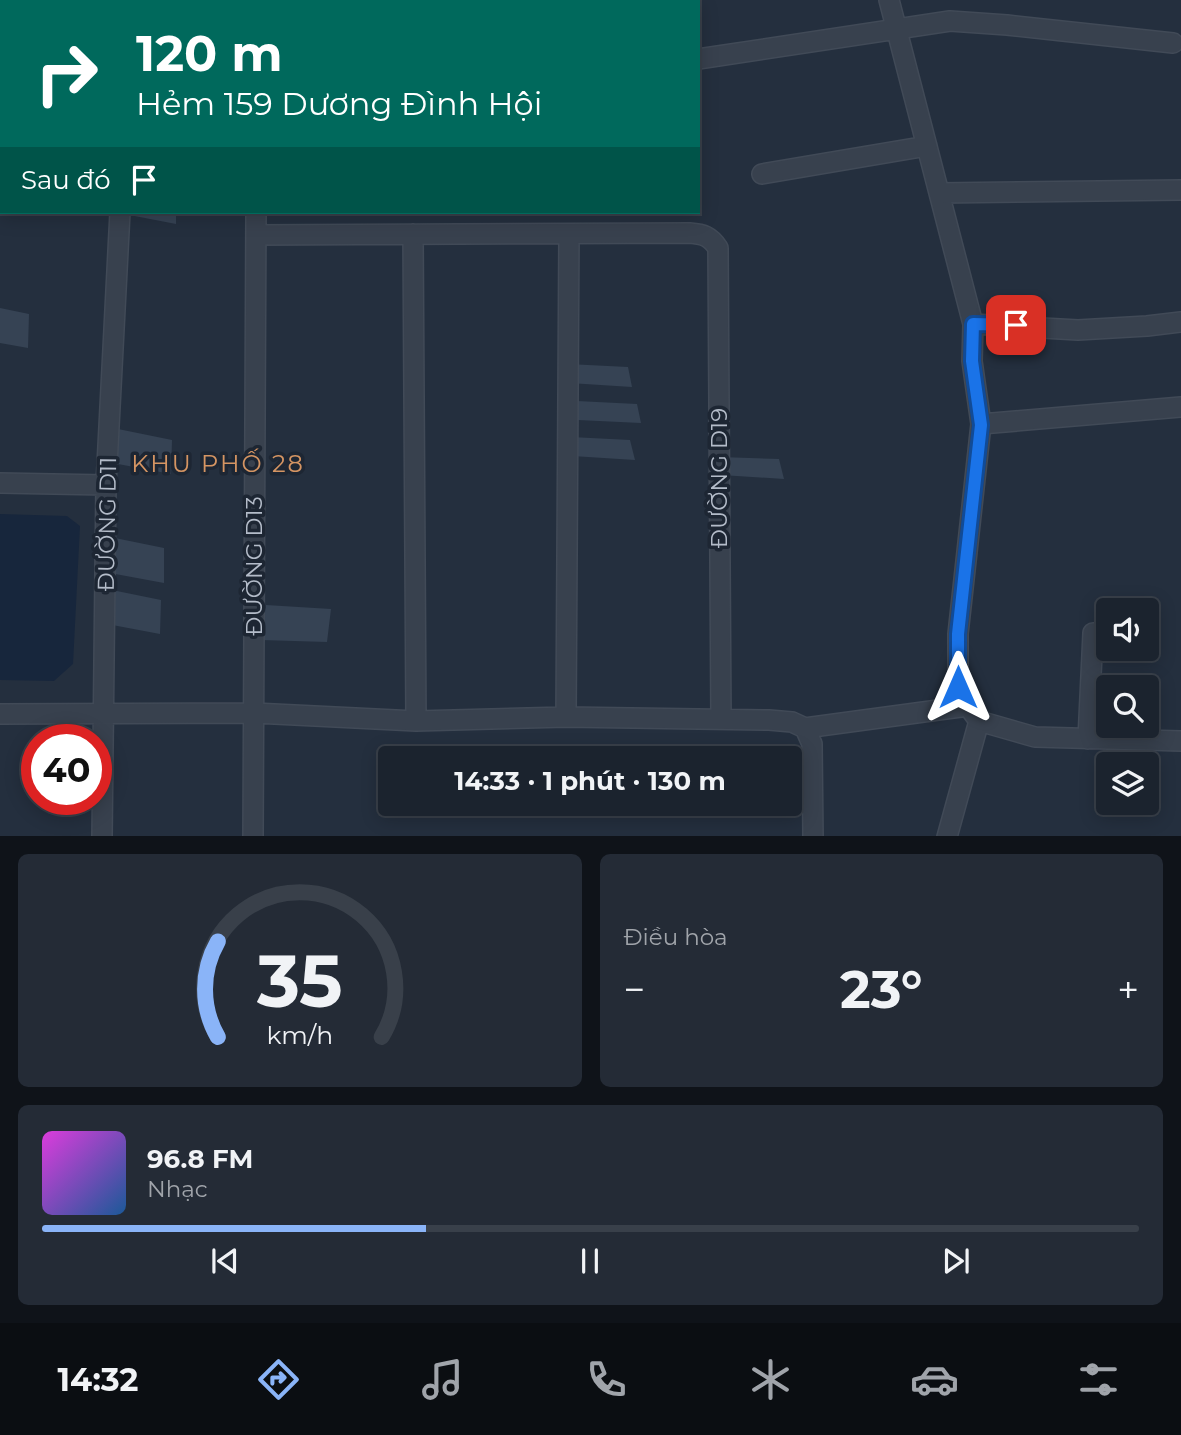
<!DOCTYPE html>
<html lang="vi">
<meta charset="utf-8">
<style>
body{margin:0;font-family:Montserrat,sans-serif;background:#242b36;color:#f1f3f6;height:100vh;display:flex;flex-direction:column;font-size:26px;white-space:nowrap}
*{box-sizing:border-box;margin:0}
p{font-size:23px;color:#a0a4aa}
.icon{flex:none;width:38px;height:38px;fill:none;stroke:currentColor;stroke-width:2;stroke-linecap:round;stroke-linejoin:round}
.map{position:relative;height:836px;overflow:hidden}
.side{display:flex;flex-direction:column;gap:18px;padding:18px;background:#0f1319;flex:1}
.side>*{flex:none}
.banner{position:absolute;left:0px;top:0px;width:700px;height:214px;box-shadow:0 4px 18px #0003,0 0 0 2px #39404a;background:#00695c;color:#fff;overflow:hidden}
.fabs{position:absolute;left:1096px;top:598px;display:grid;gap:14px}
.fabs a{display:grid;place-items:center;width:63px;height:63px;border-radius:7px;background:#1b232e;box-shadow:0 4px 18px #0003,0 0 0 2px #39404a;font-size:35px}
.speed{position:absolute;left:21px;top:724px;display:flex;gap:14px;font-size:35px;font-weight:700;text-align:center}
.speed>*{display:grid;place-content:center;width:91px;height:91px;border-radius:50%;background:#1b232e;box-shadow:0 4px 18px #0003,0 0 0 2px #39404a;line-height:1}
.speed .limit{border:10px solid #d22;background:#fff;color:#111}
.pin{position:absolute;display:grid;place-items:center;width:60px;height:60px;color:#fff;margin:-30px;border-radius:14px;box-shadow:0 4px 10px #0006}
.me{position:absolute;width:77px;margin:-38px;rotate:0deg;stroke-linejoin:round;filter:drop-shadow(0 0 5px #0008)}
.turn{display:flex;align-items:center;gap:24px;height:147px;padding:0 21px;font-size:32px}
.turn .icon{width:91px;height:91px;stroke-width:2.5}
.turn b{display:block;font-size:49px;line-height:60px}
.then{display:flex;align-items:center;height:66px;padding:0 21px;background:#0003;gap:14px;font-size:26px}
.big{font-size:52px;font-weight:700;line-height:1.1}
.side .card{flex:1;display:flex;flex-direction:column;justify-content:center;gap:10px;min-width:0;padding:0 24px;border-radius:10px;background:#242b36}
.side .dial{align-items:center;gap:0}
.dial svg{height:182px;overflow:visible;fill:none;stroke:#39404a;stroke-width:7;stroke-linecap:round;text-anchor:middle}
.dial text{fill:#f1f3f6;stroke:none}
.song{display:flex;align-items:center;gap:21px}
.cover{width:84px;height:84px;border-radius:10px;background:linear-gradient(135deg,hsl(300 70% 55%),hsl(210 70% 35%))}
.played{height:7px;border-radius:4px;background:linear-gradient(90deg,#8ab4f8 35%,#39404a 35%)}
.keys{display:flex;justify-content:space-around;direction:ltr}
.heat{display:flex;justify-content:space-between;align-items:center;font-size:38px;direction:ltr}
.side .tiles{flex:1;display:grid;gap:18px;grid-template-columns:1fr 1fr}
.card:last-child{grid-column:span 2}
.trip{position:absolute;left:378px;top:746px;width:424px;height:70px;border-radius:7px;background:#1b232e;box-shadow:0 4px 18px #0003,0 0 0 2px #39404a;font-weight:700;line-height:70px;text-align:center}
.tabs{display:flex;height:112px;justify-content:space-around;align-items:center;background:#0b0e12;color:#a0a4aa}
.tabs .icon{width:49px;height:49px}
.tabs .active{color:#8ab4f8}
.tabs b{font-size:32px;color:#f1f3f6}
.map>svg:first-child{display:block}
.water{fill:#17263c}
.building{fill:#364354}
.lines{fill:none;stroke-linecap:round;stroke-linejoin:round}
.minor-casing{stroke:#414a57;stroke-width:22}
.minor{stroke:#38414e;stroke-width:19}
.route-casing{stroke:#114b97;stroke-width:18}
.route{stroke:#1a73e8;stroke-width:12}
.labels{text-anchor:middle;stroke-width:7;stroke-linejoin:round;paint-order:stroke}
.street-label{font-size:23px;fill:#b4bcc9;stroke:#1d2633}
.neighbourhood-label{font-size:24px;letter-spacing:2px;fill:#d59563;stroke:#1d2633}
</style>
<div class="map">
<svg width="1181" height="837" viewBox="0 0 1181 837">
<rect width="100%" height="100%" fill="#242f3e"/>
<path class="water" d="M0 514 67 516 80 526 73 664 54 681 0 680Z"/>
<path class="building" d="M119 212H176V224L119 213Z
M0 308 29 314 28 348 0 343Z
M568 364 628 367 632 387 569 383Z
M577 401 637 404 641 423 578 420Z
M118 429 172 440 171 474 118 464Z
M571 437 630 440 635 460 572 456Z
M720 457 779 459 784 479 721 475Z
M110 537 164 548V583L110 573Z
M107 589 161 600 160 634 107 624Z
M266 605 331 609 327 642 261 640Z"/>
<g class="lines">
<defs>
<path id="minor" d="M889 0 973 324 972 361 981 424 958 634V687L968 706 979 721 1035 737 1181 741
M261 2V0
M478 2 490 0
M0 52H2
M698 59 950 21 1007 25 1173 43
M762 174 927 146
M940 193 1181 190
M413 234 416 721
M256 235 690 233C703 234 710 236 718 248L721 719
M973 324 1078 330 1147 326 1181 322
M981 424 1181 407
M0 483 106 485
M0 714 254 713 416 721 566 717 769 720 792 722 805 728 968 706
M566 717 569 234
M805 728 812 744 813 837
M1088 739 1093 633
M102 837 106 485 120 212
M253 837 256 212
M947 837 979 721"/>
</defs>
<use href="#minor" class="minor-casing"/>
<use href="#minor" class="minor"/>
</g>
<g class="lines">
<defs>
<path id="route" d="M958 687V634L981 425 972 361 973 324 1016 325"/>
</defs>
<use href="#route" class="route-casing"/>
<use href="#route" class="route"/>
</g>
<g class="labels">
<g class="street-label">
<text transform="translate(719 478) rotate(-90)" y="8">ĐƯỜNG D19</text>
<text transform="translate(107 524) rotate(-89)" y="8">ĐƯỜNG D11</text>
<text transform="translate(254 566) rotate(-90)" y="8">ĐƯỜNG D13</text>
</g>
<g class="neighbourhood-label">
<text x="218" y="472">KHU PHỐ 28</text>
</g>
</g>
</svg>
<div class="fabs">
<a><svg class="icon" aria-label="sound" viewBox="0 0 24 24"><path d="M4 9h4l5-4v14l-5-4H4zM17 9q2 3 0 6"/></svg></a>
<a><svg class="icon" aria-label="search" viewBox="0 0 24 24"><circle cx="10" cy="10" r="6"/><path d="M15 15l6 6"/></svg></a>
<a><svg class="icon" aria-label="layers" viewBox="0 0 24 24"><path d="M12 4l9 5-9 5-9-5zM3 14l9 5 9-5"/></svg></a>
</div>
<div class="speed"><div class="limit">40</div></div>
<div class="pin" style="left:1016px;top:325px;background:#d93025"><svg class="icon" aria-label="arrive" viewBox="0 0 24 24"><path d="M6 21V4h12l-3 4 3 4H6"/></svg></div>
<svg class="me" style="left:958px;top:687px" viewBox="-20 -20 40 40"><path d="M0-17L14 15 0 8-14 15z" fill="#1a73e8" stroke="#fff" stroke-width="4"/></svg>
<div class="trip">14:33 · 1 phút · 130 m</div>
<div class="banner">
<div class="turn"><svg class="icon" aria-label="right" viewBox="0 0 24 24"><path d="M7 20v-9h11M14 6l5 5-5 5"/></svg><div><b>120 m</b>Hẻm 159 Dương Đình Hội</div></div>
<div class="then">Sau đó<svg class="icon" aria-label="arrive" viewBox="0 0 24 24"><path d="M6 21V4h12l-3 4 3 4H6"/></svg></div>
</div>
</div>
<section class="side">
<div class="tiles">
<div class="card dial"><svg viewBox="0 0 100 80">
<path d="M14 69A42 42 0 1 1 86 69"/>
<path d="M14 69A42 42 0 0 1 14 27" stroke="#8ab4f8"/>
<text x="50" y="56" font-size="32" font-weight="700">35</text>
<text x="50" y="72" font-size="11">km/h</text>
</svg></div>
<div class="card"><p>Điều hòa</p>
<div class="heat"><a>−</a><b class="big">23°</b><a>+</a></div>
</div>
<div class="card">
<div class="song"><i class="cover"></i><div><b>96.8 FM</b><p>Nhạc</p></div></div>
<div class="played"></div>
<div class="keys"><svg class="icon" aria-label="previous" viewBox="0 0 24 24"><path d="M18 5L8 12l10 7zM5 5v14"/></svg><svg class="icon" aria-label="pause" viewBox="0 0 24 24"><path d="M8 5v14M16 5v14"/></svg><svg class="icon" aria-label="next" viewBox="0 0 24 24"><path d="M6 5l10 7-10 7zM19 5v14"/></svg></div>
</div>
</div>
</section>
<nav class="tabs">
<b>14:32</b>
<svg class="icon active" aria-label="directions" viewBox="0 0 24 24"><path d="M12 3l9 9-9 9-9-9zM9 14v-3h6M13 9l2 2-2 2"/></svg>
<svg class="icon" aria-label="music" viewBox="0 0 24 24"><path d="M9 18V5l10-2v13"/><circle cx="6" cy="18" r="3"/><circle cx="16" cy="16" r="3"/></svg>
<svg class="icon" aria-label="phone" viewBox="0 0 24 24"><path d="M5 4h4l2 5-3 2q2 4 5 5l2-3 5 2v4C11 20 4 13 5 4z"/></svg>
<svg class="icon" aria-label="climate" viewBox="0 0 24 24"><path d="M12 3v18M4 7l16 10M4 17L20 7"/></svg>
<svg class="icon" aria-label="car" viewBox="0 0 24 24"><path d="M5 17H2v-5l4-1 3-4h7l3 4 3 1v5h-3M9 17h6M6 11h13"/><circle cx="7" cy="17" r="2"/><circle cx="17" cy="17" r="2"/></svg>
<svg class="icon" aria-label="filters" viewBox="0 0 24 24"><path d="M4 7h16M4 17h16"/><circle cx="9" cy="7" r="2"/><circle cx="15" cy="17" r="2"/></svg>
</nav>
